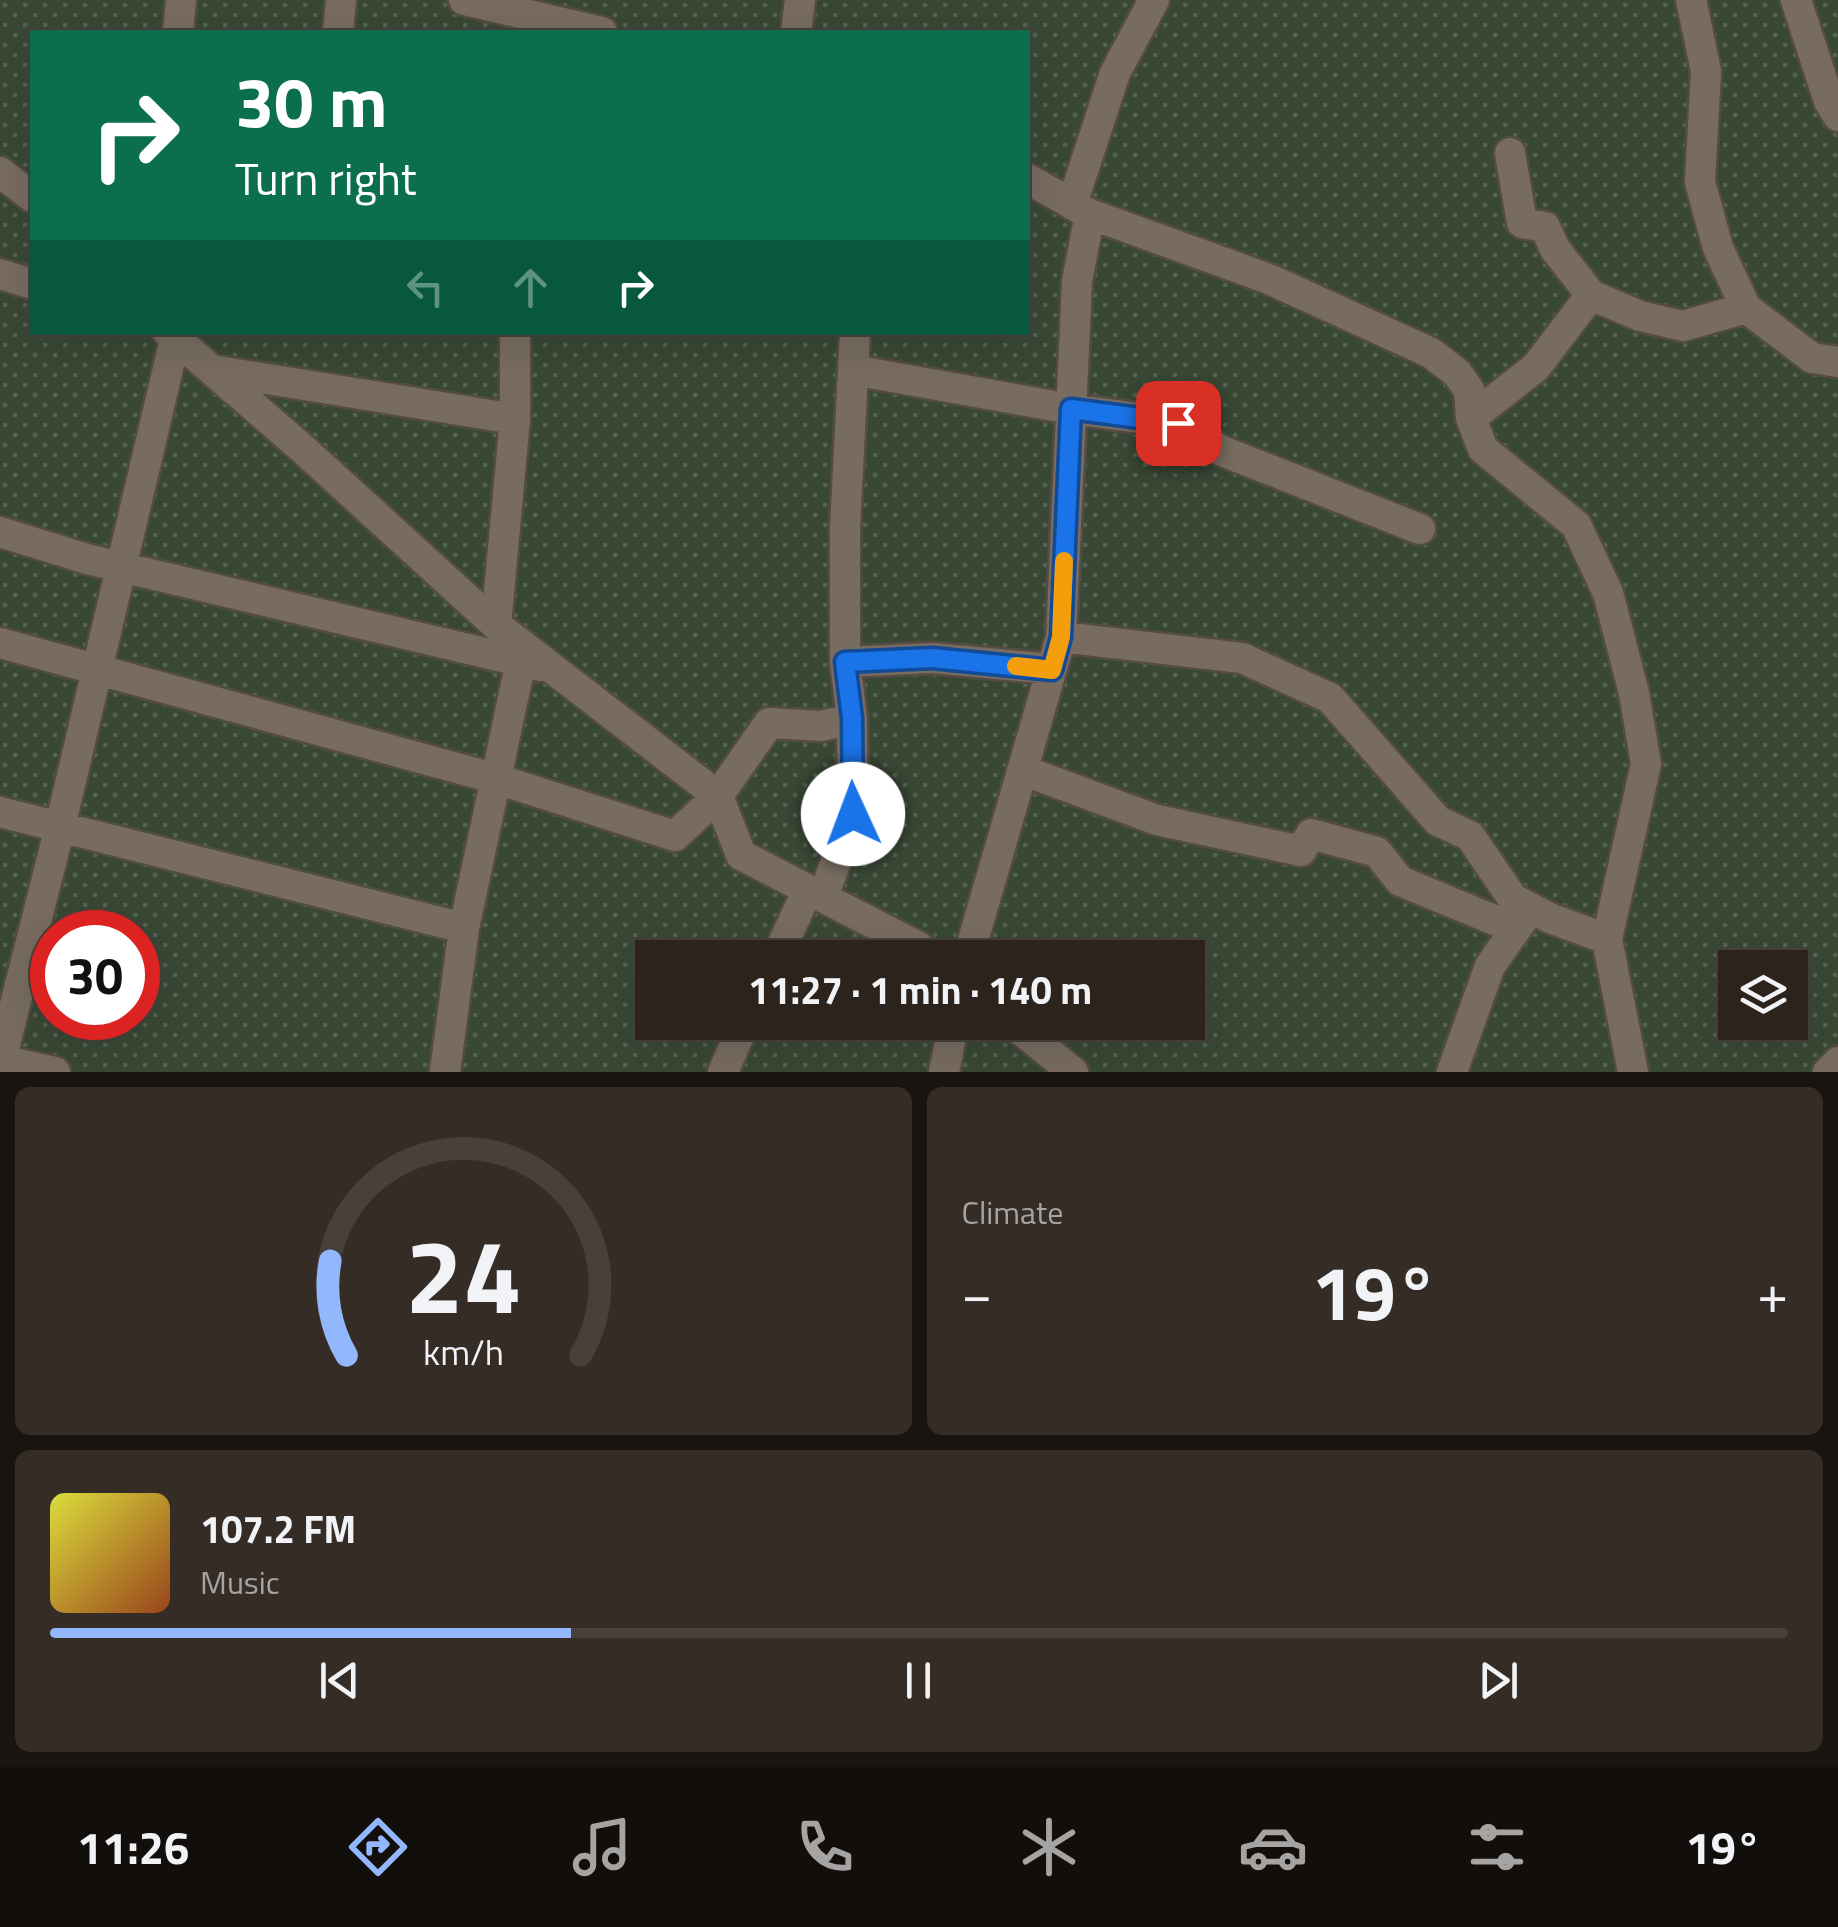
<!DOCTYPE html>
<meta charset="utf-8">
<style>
body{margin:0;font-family:"Titillium Web",sans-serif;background:#342c25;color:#f1f3f6;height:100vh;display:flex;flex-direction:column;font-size:38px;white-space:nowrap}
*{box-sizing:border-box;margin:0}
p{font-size:32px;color:#a6a4a3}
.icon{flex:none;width:55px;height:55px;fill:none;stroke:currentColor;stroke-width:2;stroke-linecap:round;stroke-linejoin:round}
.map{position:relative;height:1072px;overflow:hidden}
.panel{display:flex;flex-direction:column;gap:15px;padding:15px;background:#18140f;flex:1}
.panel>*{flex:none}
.hud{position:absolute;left:30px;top:30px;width:1000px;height:305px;border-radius:0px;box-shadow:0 10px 40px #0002,0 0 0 2px #48413b;background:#0b6e4f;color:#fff;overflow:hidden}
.tools{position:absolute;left:1718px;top:950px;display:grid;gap:20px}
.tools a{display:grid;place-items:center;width:90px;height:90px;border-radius:0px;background:#2c241c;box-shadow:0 10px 40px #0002,0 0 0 2px #48413b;font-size:50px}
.speed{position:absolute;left:30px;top:910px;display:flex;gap:20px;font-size:50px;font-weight:700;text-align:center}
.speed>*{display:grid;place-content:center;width:130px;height:130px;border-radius:50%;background:#2c241c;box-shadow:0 10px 40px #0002,0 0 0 2px #48413b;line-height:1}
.speed .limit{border:15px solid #d22;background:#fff;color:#111}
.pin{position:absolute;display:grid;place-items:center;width:85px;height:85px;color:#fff;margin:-42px;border-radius:20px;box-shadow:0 5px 15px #0006}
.me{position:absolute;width:110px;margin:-55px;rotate:358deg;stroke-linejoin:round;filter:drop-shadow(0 0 8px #0008)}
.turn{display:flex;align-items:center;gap:35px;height:210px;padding:0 40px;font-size:45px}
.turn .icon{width:130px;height:130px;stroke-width:2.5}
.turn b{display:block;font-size:70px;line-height:85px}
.lanes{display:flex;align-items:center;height:95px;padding:0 40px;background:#0003;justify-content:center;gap:50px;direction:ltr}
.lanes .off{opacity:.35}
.big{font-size:75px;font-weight:700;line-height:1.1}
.panel .card{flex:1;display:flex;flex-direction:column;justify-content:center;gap:15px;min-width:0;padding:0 35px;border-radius:15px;background:#342c25}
.panel .dial{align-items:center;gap:0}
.dial svg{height:260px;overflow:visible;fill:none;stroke:#48413b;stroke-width:7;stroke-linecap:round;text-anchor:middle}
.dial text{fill:#f1f3f6;stroke:none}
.song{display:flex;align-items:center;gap:30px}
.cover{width:120px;height:120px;border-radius:15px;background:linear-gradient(135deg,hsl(60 70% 55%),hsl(20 70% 35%))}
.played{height:10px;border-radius:5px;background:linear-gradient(90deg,#92b7fd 30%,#48413b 30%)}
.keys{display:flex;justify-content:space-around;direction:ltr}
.heat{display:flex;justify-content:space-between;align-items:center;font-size:55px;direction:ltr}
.panel .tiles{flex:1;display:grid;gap:15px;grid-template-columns:1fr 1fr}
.card:last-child{grid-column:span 2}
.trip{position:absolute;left:635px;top:940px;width:570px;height:100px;border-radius:0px;background:#2c241c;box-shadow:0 10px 40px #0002,0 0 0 2px #48413b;font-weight:700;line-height:100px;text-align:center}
.menu{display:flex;height:160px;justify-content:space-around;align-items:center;background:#120e0b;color:#a6a4a3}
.menu .icon{width:70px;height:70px}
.menu .active{color:#92b7fd}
.menu b{font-size:45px;color:#f1f3f6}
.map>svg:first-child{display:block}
.grass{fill:url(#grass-dots);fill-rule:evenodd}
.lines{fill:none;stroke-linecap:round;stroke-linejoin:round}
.minor-casing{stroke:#544c42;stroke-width:35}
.minor{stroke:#786c60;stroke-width:30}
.route-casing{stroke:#114b97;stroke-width:25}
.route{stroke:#1a73e8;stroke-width:18}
.slow{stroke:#f59e0b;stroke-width:18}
</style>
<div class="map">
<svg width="1838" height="1072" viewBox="0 0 1838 1072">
<defs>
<pattern id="grass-dots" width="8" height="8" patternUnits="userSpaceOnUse" patternTransform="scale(2.5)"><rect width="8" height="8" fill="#394835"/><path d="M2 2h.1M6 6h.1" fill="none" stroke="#566252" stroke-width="1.8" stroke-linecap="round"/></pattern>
</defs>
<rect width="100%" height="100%" fill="#3a3025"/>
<path class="grass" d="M0 0H1838V1072H0ZM32 32H1028V332H32ZM52 932H138V1018H52ZM652 958H1188V1022H652ZM1735 968H1790V1022H1735Z"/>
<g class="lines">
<defs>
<path id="minor" d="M464 0 602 32
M1691 0 1706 71 1700 182 1718 248 1746 308 1812 358 1838 362
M1796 0 1829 101 1838 116
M178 32 181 0
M338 32 341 0
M796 32 800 0
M1510 153 1522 223 1545 227 1555 249 1591 295 1640 316 1683 326 1746 308
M0 172 32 197
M1028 179 1072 204 1115 73 1154 0
M1090 214 1269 279 1431 353 1457 373 1469 390 1471 418 1483 449 1576 525 1608 593 1634 693 1646 764 1607 939
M0 274 32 284
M168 332 304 450 496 625 718 796 741 855 919 947 931 958
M212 370 515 419
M853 370 1071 409 1178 423 1222 451 1420 529
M1471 418 1536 367 1591 295
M0 532 87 559 540 666
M496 625 515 419V332
M1061 637 1242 658 1330 698 1438 821 1470 836 1513 899 1552 919 1607 939 1633 1072
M0 643 497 779 675 836 718 796 769 723 821 726 852 719
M845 662 933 658 1052 669
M1022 770 1157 820 1301 851 1311 834 1377 852 1400 881 1516 929
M0 812 464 928
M823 897 853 814 852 719 845 662V529L855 332
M776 958 808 890
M968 958 1061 637 1077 281 1090 214 1073 205
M1011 1022 1073 1072
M0 1060 55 1072
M0 1064 60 827 175 339
M445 1072 464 928 521 661
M723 1072 745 1022
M944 1072 954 1022
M1452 1072 1490 966 1526 915
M1828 1072 1838 1062"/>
</defs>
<use href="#minor" class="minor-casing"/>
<use href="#minor" class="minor"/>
</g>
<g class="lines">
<defs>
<path id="route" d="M853 814 852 718 845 662 932 658 1052 670 1061 637 1071 409 1178 423"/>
</defs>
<use href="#route" class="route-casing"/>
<use href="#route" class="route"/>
<path class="slow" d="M1016 666 1052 670 1061 637 1064 561"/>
</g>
</svg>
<div class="tools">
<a><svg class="icon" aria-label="layers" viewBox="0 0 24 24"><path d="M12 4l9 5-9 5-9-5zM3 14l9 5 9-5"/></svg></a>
</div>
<div class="speed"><div class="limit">30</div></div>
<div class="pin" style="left:1178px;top:423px;background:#d93025"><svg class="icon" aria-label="arrive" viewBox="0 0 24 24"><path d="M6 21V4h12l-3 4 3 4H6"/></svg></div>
<svg class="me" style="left:853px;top:814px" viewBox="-20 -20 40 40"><circle r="19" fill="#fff"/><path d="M0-13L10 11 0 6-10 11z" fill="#1a73e8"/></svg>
<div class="trip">11:27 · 1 min · 140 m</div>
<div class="hud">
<div class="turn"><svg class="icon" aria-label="right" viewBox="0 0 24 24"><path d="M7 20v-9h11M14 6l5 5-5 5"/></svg><div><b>30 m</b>Turn right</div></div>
<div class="lanes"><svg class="icon off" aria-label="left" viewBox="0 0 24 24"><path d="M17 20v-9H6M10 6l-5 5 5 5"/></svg><svg class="icon off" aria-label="ahead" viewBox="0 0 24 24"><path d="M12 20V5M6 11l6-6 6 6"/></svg><svg class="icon" aria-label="right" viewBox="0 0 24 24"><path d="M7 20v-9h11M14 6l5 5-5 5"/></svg></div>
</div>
</div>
<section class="panel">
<div class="tiles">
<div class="card dial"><svg viewBox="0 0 100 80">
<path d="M14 69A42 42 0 1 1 86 69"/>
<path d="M14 69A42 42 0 0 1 9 40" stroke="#92b7fd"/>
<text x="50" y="56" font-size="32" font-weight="700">24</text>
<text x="50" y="72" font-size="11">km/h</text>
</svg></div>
<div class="card"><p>Climate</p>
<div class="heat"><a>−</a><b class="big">19°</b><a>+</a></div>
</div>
<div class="card">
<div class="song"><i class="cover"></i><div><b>107.2 FM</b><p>Music</p></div></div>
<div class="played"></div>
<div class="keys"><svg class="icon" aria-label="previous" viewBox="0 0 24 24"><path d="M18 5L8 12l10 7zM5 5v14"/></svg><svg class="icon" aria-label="pause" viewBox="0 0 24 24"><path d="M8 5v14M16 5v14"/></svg><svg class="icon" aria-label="next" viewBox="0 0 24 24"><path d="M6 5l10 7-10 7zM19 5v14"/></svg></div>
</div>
</div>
</section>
<nav class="menu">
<b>11:26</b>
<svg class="icon active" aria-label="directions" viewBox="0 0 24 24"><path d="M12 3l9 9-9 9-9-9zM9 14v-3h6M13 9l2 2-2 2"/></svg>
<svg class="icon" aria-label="music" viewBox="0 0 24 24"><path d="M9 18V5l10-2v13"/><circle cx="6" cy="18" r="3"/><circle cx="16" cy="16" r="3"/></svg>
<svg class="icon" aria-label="phone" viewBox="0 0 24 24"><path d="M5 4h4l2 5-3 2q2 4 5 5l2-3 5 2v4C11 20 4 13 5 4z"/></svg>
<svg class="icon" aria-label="climate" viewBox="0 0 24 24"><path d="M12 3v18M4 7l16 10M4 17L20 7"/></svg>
<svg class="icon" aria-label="car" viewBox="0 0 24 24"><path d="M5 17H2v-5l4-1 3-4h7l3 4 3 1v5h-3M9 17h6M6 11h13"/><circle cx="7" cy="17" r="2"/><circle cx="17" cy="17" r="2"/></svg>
<svg class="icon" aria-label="filters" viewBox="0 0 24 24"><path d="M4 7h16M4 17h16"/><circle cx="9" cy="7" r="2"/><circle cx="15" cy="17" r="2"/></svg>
<b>19°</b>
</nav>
